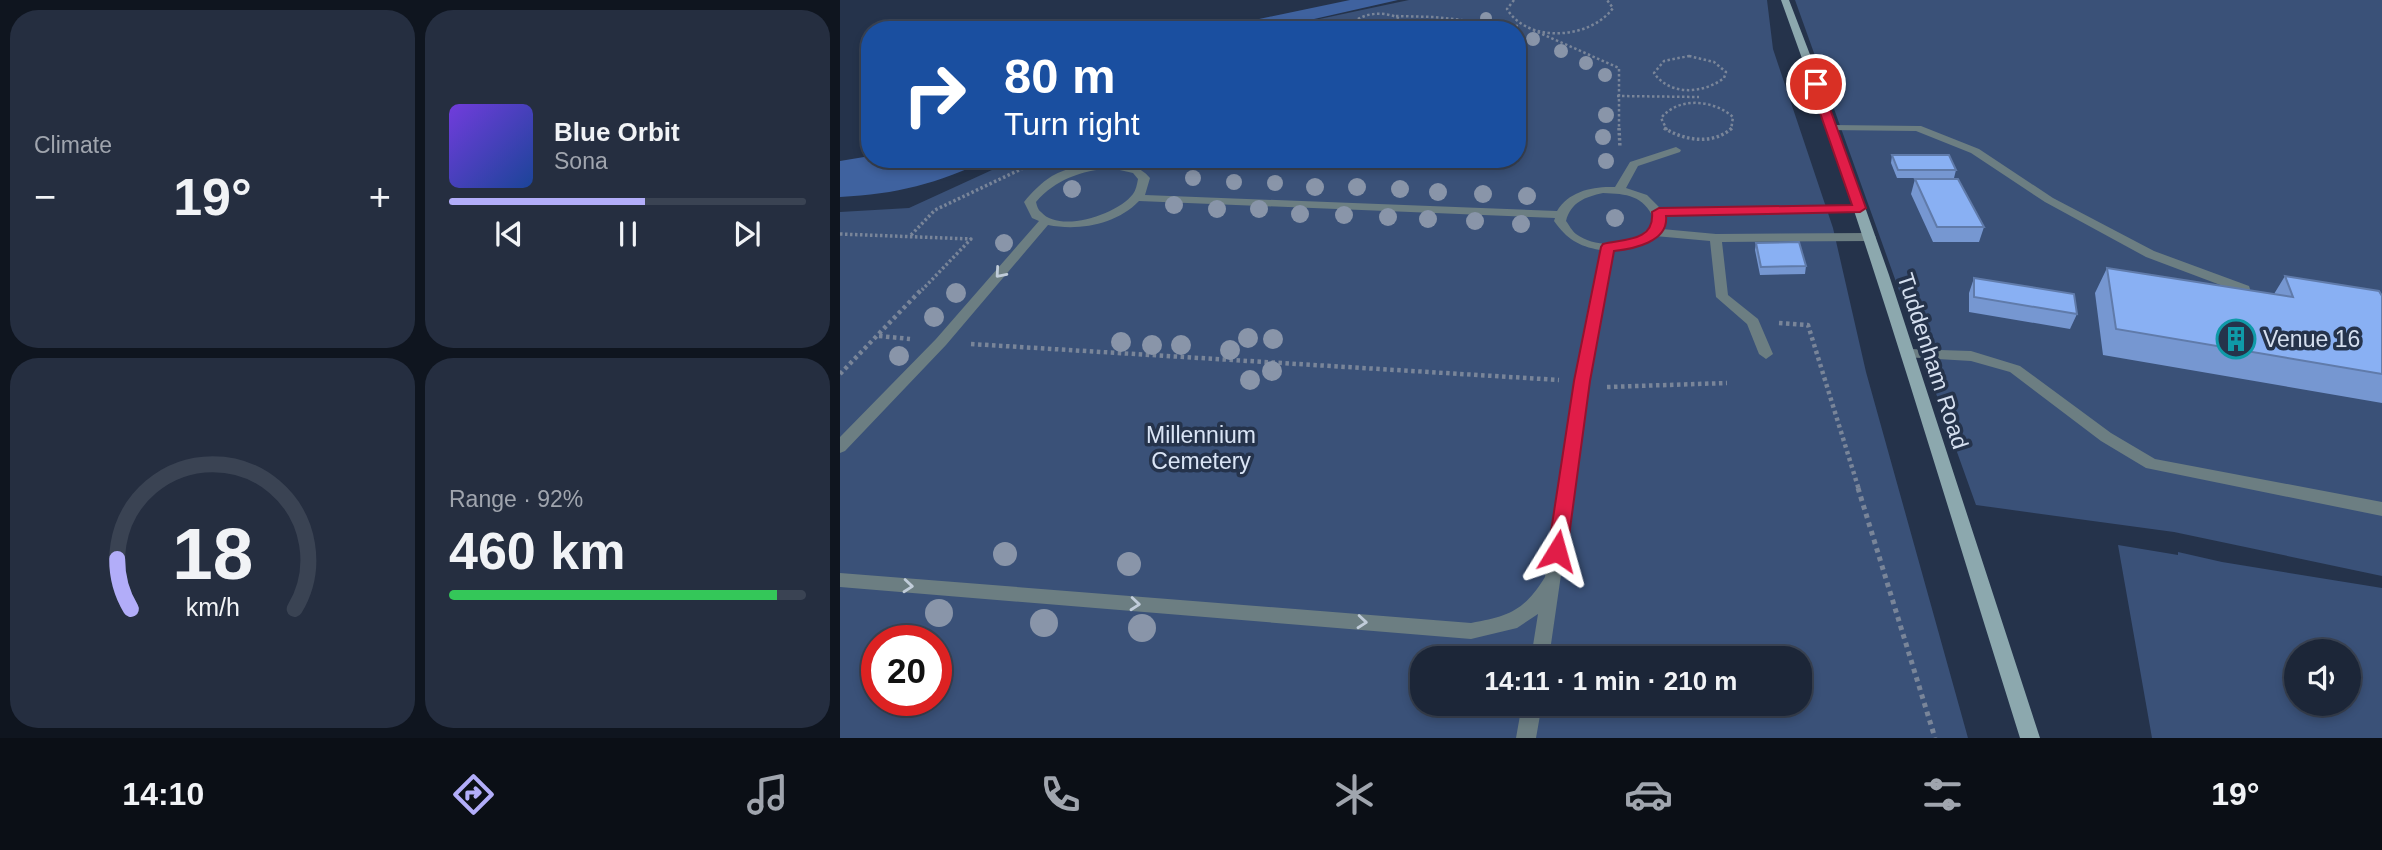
<!DOCTYPE html>
<meta charset="utf-8">
<style>
body{margin:0;font-family:Arial,sans-serif;background:#252e40;color:#f1f3f6;height:100vh;display:flex;flex-direction:column;font-size:26px;white-space:nowrap}
*{box-sizing:border-box;margin:0}
p{font-size:23px;color:#a0a5ae}
.icon{flex:none;width:38px;height:38px;fill:none;stroke:currentColor;stroke-width:2;stroke-linecap:round;stroke-linejoin:round}
.map{position:relative;flex:1;overflow:hidden}
.panel{display:flex;flex-direction:column;gap:10px;padding:10px;background:#0f151f;width:840px}
.panel>*{flex:none}
.banner{position:absolute;left:21px;top:21px;width:665px;height:147px;border-radius:28px;box-shadow:0 4px 10px #0003,0 0 0 2px #3a4353;background:#1a4fa0;color:#fff;overflow:hidden}
.controls{position:absolute;left:1444px;top:639px;display:grid;gap:14px}
.controls a{display:grid;place-items:center;width:77px;height:77px;border-radius:50%;background:#1c2638;box-shadow:0 4px 10px #0003,0 0 0 2px #3a4353;font-size:35px}
.speed{position:absolute;left:21px;top:625px;display:flex;gap:14px;font-size:35px;font-weight:700;text-align:center}
.speed>*{display:grid;place-content:center;width:91px;height:91px;border-radius:50%;background:#1c2638;box-shadow:0 4px 10px #0003,0 0 0 2px #3a4353;line-height:1}
.speed .limit{border:10px solid #d22;background:#fff;color:#111}
.pin{position:absolute;display:grid;place-items:center;width:60px;height:60px;color:#fff;margin:-30px;border:4px solid #fff;border-radius:50%;box-shadow:0 2px 7px #0007}
.me{position:absolute;width:77px;margin:-38px;rotate:8deg;stroke-linejoin:round;filter:drop-shadow(0 0 5px #0008)}
.turn{display:flex;align-items:center;gap:24px;height:147px;padding:0 28px;font-size:32px}
.turn .icon{width:91px;height:91px;stroke-width:2.5}
.turn b{display:block;font-size:49px;line-height:60px}
.big{font-size:52px;font-weight:800;line-height:1.1}
.panel .widget{flex:1;display:flex;flex-direction:column;justify-content:center;gap:10px;min-width:0;padding:0 24px;border-radius:28px;background:#252e40}
.panel .dial{align-items:center;gap:0}
.dial svg{height:182px;overflow:visible;fill:none;stroke:#3a4353;stroke-width:7;stroke-linecap:round;text-anchor:middle}
.dial text{fill:#f1f3f6;stroke:none}
.song{display:flex;align-items:center;gap:21px}
.cover{width:84px;height:84px;border-radius:10px;background:linear-gradient(135deg,hsl(260 70% 55%),hsl(220 70% 35%))}
.played{height:7px;border-radius:4px;background:linear-gradient(90deg,#b2adf9 55%,#3a4353 55%)}
.keys{display:flex;justify-content:space-around;direction:ltr}
.heat{display:flex;justify-content:space-between;align-items:center;font-size:38px;direction:ltr}
.charge{height:10px;border-radius:5px;background:linear-gradient(90deg,#34c759 92%,#3a4353 0)}
.panel .tiles{flex:1;display:grid;gap:10px;grid-template-columns:repeat(2,1fr)}
.trip{position:absolute;left:570px;top:646px;width:402px;height:70px;border-radius:28px;background:#1c2638;box-shadow:0 4px 10px #0003,0 0 0 2px #3a4353;font-weight:800;line-height:70px;text-align:center}
.tab-bar{display:flex;height:112px;justify-content:space-around;align-items:center;background:#0b0f16;color:#a0a5ae}
.tab-bar .icon{width:49px;height:49px}
.tab-bar .active{color:#b2adf9}
.tab-bar b{font-size:32px;color:#f1f3f6}
main{display:flex;flex:1;min-height:0}
.map>svg:first-child{display:block}
.green{fill:#3a5178;fill-rule:evenodd}
.forest{fill:#3f629f}
.lines{fill:none;stroke-linecap:round;stroke-linejoin:round}
.path-far3{stroke:#798599;stroke-width:2.5;stroke-dasharray:2.5 2.5;stroke-linecap:butt}
.path-far2{stroke:#798599;stroke-width:3.5;stroke-dasharray:2.5 2.5;stroke-linecap:butt}
.path-far1{stroke:#798599;stroke-width:4.5;stroke-dasharray:3.5 3.5;stroke-linecap:butt}
.path{stroke:#798599;stroke-width:5;stroke-dasharray:4.5 4.5;stroke-linecap:butt}
.lane{fill:#6c7e82;fill-rule:evenodd}
.secondary{fill:#8ca8ae;fill-rule:evenodd}
.tree{fill:#8995a9}
.wall{fill:#7697d1}
.building{fill:#89b0f3;stroke:#607baa;stroke-width:2}
.oneway{stroke:#c0ccd9}
.route{fill:#e11d48;stroke:#92132f;stroke-width:2}
.labels{text-anchor:middle;stroke-width:7;stroke-linejoin:round;paint-order:stroke}
.poi-label{font-size:23px;fill:#d5dfef;stroke:#25334b;text-anchor:start}
.street-label{font-size:23px;fill:#d5dfef;stroke:#25334b}
.park-label{font-size:23px;fill:#dae5f6;stroke:#25334b}
</style>
<main>
<section class="panel">
<div class="tiles">
<div class="widget"><p>Climate</p>
<div class="heat"><a>−</a><b class="big">19°</b><a>+</a></div>
</div>
<div class="widget">
<div class="song"><i class="cover"></i><div><b>Blue Orbit</b><p>Sona</p></div></div>
<div class="played"></div>
<div class="keys"><svg class="icon" aria-label="previous" viewBox="0 0 24 24"><path d="M18 5L8 12l10 7zM5 5v14"/></svg><svg class="icon" aria-label="pause" viewBox="0 0 24 24"><path d="M8 5v14M16 5v14"/></svg><svg class="icon" aria-label="next" viewBox="0 0 24 24"><path d="M6 5l10 7-10 7zM19 5v14"/></svg></div>
</div>
<div class="widget dial"><svg viewBox="0 0 100 80">
<path d="M14 69A42 42 0 1 1 86 69"/>
<path d="M14 69A42 42 0 0 1 8 47" stroke="#b2adf9"/>
<text x="50" y="56" font-size="32" font-weight="700">18</text>
<text x="50" y="72" font-size="11">km/h</text>
</svg></div>
<div class="widget"><p>Range · 92%</p><b class="big">460 km</b><div class="charge"></div></div>
</div>
</section>
<div class="map">
<svg width="1542" height="738" viewBox="0 0 1542 738">
<rect width="100%" height="100%" fill="#25334b"/>
<path class="green" d="M569 0H927L933 49 993 228 1026 372 1128 738H0V212L69 208 176 159H677V30H428ZM37 640H96V700H37ZM583 658H961V704H583Z
M955 0H1542V576L1334 532 1136 505Z
M1278 545 1338 555V552L1382 562 1542 588V738H1312ZM1508 651V704H1456V651Z"/>
<path class="forest" d="M510 0H558L426 30H367Z
M30 156V159H149C97 184 57 194 0 197V161Z"/>
<g class="lines">
<path class="path-far3" d="M674 0 667 9C688 44 751 39 773 8L767 0
M556 16 594 17 678 26
M511 30 510 25C524 12 542 11 559 18L561 25 554 30
M693 30 779 68V130
M849 56 874 62 886 72 884 78C863 94 830 96 814 73L824 61Z
M777 96 859 97
M827 130 821 118C839 96 874 100 893 117L891 130"/>
<path class="path-far2" d="M779 128 780 148
M824 128C845 141 873 145 892 128
M0 234 131 239 82 290
M71 235 95 210 198 161"/>
<path class="path-far1" d="M939 323 968 325 1019 490
M39 336 70 339
M131 344 719 380
M0 374 83 288
M767 387 887 383"/>
<path class="path" d="M1018 488 1095 738"/>
<path class="lane" d="M992 125 1081 126 1139 149 1213 198 1314 251 1409 286 1410 289 1409 292H1399L1306 257 1205 202 1131 153 1076 131 988 130 987 128Z
M836 147 841 150 840 152 798 166 786 188 807 195 821 209 1020 206 1026 209 1020 212 824 215 826 219 822 229 876 234 1030 233 1036 237 1030 241 882 242 888 295 918 319 933 354 926 359 919 354 907 324 876 297 870 241 815 236C803 245 788 248 772 250L749 381 709 658H691L698 614 677 628 631 639 0 587V573L631 623C669 616 684 611 705 577L735 381 760 250C738 246 727 239 714 221L715 218 299 201C276 225 238 231 208 225L106 345 5 451 0 453V437L96 339 199 221 192 218 184 202C192 192 201 183 212 176 239 162 288 152 310 178L305 195 717 211C729 191 753 186 775 187L790 162ZM271 168 293 173 298 179C297 184 296 190 293 194 278 214 220 234 201 212 198 210 197 206 196 202 216 179 241 171 271 168ZM763 193C787 194 803 195 814 219 803 246 759 251 736 234 732 231 729 225 726 221 731 202 745 197 763 193Z
M1069 349 1131 351 1180 366 1271 433 1315 459 1542 502V516L1306 468 1261 441 1170 372 1131 361 1064 357 1062 354 1064 351Z
M682 704H702L696 738H676Z"/>
<path class="secondary" d="M941 0H949L984 91 1049 275 1200 738H1180C1102 491 1030 243 941 0Z"/>
</g>
<g class="tree">
<circle cx="646" cy="18" r="6"/>
<circle cx="693" cy="39" r="7"/>
<circle cx="721" cy="51" r="7"/>
<circle cx="746" cy="63" r="7"/>
<circle cx="765" cy="75" r="7"/>
<circle cx="766" cy="115" r="8"/>
<circle cx="763" cy="137" r="8"/>
<circle cx="766" cy="161" r="8"/>
<circle cx="353" cy="178" r="8"/>
<circle cx="394" cy="182" r="8"/>
<circle cx="435" cy="183" r="8"/>
<circle cx="475" cy="187" r="9"/>
<circle cx="517" cy="187" r="9"/>
<circle cx="232" cy="189" r="9"/>
<circle cx="560" cy="189" r="9"/>
<circle cx="598" cy="192" r="9"/>
<circle cx="643" cy="194" r="9"/>
<circle cx="687" cy="196" r="9"/>
<circle cx="334" cy="205" r="9"/>
<circle cx="377" cy="209" r="9"/>
<circle cx="419" cy="209" r="9"/>
<circle cx="460" cy="214" r="9"/>
<circle cx="504" cy="215" r="9"/>
<circle cx="548" cy="217" r="9"/>
<circle cx="775" cy="218" r="9"/>
<circle cx="588" cy="219" r="9"/>
<circle cx="635" cy="221" r="9"/>
<circle cx="681" cy="224" r="9"/>
<circle cx="164" cy="243" r="9"/>
<circle cx="116" cy="293" r="10"/>
<circle cx="94" cy="317" r="10"/>
<circle cx="408" cy="338" r="10"/>
<circle cx="433" cy="339" r="10"/>
<circle cx="281" cy="342" r="10"/>
<circle cx="312" cy="345" r="10"/>
<circle cx="341" cy="345" r="10"/>
<circle cx="390" cy="350" r="10"/>
<circle cx="59" cy="356" r="10"/>
<circle cx="432" cy="371" r="10"/>
<circle cx="410" cy="380" r="10"/>
<circle cx="165" cy="554" r="12"/>
<circle cx="289" cy="564" r="12"/>
<circle cx="99" cy="613" r="14"/>
<circle cx="204" cy="623" r="14"/>
<circle cx="302" cy="628" r="14"/>
</g>
<path class="wall" d="M1052 155 1116 170 1114 178H1057L1051 163Z
M1075 179 1144 227 1139 242H1093L1071 194Z
M916 243 966 266 965 274 920 275 915 250Z
M1267 268 1434 294 1445 276 1542 296V403L1263 355 1255 293Z
M1134 278 1237 314 1230 329 1129 312V293Z"/>
<path class="building" d="M1052 155H1109L1116 170H1058Z
M1075 179H1118L1144 227H1097Z
M959 242 966 266 921 267 916 243Z
M1267 268 1453 297 1445 276 1539 291 1542 296V374L1276 329Z
M1134 278 1234 294 1237 314 1134 297Z"/>
<defs><path id="oneway-chevron" d="M-2-3.5L2.5 0L-2 3.5" fill="none" stroke-width="1.6" stroke-linecap="round" stroke-linejoin="round" transform="scale(1.75)"/></defs>
<g class="oneway">
<use href="#oneway-chevron" transform="translate(160 273) rotate(131)"/>
<use href="#oneway-chevron" transform="translate(68 586) rotate(5)"/>
<use href="#oneway-chevron" transform="translate(295 604) rotate(5)"/>
<use href="#oneway-chevron" transform="translate(522 622) rotate(5)"/>
</g>
<path class="route" d="M976 80 981 84 1026 208 1020 212 826 216C829 242 793 249 774 251L750 381 727 551 724 557 717 559 711 557 708 551 734 381 761 247 763 244C783 239 815 242 812 212L819 208 1012 205 970 84Z"/>
<defs>
<symbol id="building-ring" viewBox="-11 -11 22 22"><circle r="9.5" fill="#25334b" stroke="#0f9aa8" stroke-width="1.5"/><path d="M-4-6H4V6H1V3H-1V6H-4ZM-2.5-4.3h1.7v1.8h-1.7ZM.8-4.3h1.7v1.8H.8ZM-2.5-1h1.7V.8h-1.7ZM.8-1h1.7V.8H.8Z" fill="#0f9aa8"/></symbol>
</defs>
<g fill-rule="evenodd">
<use href="#building-ring" x="1374" y="317" width="44" height="44"/>
</g>
<g class="labels">
<g class="poi-label">
<text x="1423" y="347">Venue 16</text>
</g>
<g class="street-label">
<text transform="translate(1093 361) rotate(72)" y="8">Tuddenham Road</text>
</g>
<g class="park-label">
<text x="361" y="443">Millennium<tspan x="361" dy="26">Cemetery</tspan></text>
</g>
</g>
</svg>
<div class="controls">
<a><svg class="icon" aria-label="sound" viewBox="0 0 24 24"><path d="M4 9h4l5-4v14l-5-4H4zM17 9q2 3 0 6"/></svg></a>
</div>
<div class="speed"><div class="limit">20</div></div>
<div class="pin" style="left:976px;top:84px;background:#d93025"><svg class="icon" aria-label="arrive" viewBox="0 0 24 24"><path d="M6 21V4h12l-3 4 3 4H6"/></svg></div>
<svg class="me" style="left:717px;top:551px" viewBox="-20 -20 40 40"><path d="M0-17L14 15 0 8-14 15z" fill="#e11d48" stroke="#fff" stroke-width="4"/></svg>
<div class="trip">14:11 · 1 min · 210 m</div>
<div class="banner">
<div class="turn"><svg class="icon" aria-label="right" viewBox="0 0 24 24"><path d="M7 20v-9h11M14 6l5 5-5 5"/></svg><div><b>80 m</b>Turn right</div></div>
</div>
</div>
</main>
<nav class="tab-bar">
<b>14:10</b>
<svg class="icon active" aria-label="directions" viewBox="0 0 24 24"><path d="M12 3l9 9-9 9-9-9zM9 14v-3h6M13 9l2 2-2 2"/></svg>
<svg class="icon" aria-label="music" viewBox="0 0 24 24"><path d="M9 18V5l10-2v13"/><circle cx="6" cy="18" r="3"/><circle cx="16" cy="16" r="3"/></svg>
<svg class="icon" aria-label="phone" viewBox="0 0 24 24"><path d="M5 4h4l2 5-3 2q2 4 5 5l2-3 5 2v4C11 20 4 13 5 4z"/></svg>
<svg class="icon" aria-label="climate" viewBox="0 0 24 24"><path d="M12 3v18M4 7l16 10M4 17L20 7"/></svg>
<svg class="icon" aria-label="car" viewBox="0 0 24 24"><path d="M5 17H2v-5l4-1 3-4h7l3 4 3 1v5h-3M9 17h6M6 11h13"/><circle cx="7" cy="17" r="2"/><circle cx="17" cy="17" r="2"/></svg>
<svg class="icon" aria-label="filters" viewBox="0 0 24 24"><path d="M4 7h16M4 17h16"/><circle cx="9" cy="7" r="2"/><circle cx="15" cy="17" r="2"/></svg>
<b>19°</b>
</nav>
